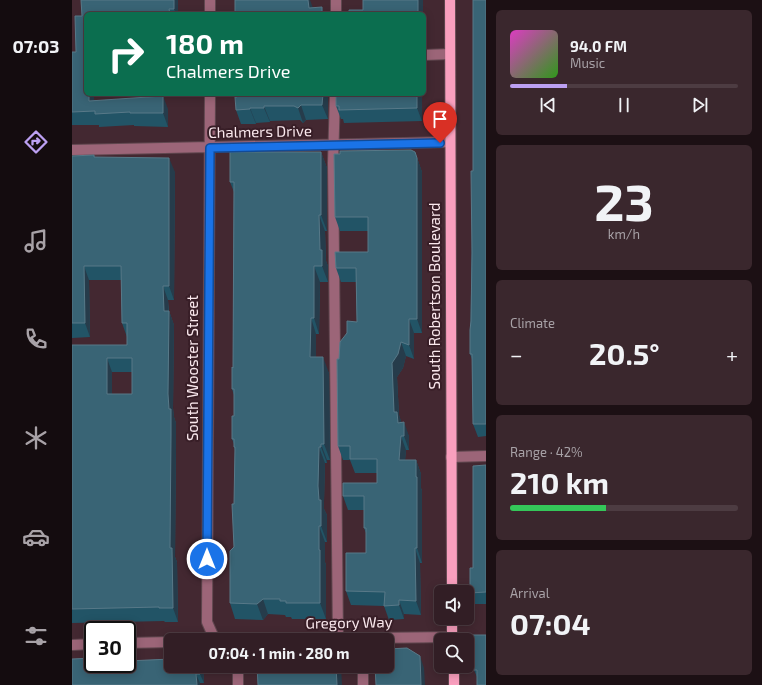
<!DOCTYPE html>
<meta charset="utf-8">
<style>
body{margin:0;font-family:"Exo 2",sans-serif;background:#3a272d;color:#f1f3f6;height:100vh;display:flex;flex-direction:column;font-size:15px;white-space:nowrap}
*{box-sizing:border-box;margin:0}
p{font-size:13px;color:#a8a2a7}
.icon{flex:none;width:22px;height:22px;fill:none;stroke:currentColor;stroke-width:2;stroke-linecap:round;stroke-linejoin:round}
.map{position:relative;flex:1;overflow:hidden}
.details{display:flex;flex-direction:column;gap:10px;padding:10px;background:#1c1014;width:276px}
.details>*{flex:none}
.banner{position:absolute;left:12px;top:12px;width:342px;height:84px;border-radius:6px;box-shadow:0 2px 10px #0003,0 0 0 1px #4d3c42;background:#0b6e4f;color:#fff;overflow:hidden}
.buttons{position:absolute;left:362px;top:585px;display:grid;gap:8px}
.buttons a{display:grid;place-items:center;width:40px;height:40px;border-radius:6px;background:#321e25;box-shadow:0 2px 10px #0003,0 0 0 1px #4d3c42;font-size:20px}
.speed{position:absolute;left:12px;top:621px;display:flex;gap:8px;font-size:20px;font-weight:700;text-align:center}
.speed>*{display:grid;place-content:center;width:52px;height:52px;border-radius:50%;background:#321e25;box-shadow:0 2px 10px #0003,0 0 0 1px #4d3c42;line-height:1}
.speed .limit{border:2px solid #111;border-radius:6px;background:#fff;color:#111}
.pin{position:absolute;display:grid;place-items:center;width:34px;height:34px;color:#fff;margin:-41px -17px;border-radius:50% 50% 50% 0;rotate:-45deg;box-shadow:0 0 4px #0007}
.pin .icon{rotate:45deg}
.me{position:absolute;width:44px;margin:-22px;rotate:0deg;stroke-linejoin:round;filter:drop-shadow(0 0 3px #0008)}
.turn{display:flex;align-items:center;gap:14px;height:84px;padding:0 16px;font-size:18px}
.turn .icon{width:52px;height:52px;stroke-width:2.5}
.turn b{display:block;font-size:28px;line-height:34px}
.big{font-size:30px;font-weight:700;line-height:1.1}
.details .tile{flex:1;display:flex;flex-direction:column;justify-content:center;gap:6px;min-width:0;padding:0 14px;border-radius:6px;background:#3a272d}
.details .dial{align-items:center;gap:0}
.dial b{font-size:52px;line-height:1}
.song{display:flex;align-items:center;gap:12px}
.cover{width:48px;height:48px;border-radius:6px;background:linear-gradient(135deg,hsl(310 70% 55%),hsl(110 70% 35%))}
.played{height:4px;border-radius:2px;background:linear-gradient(90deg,#bca0f2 25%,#4d3c42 25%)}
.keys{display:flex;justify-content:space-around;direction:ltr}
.heat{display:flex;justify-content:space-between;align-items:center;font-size:22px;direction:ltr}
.charge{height:6px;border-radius:3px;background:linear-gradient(90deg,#34c759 42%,#4d3c42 0)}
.trip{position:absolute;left:92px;top:633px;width:230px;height:40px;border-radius:6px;background:#321e25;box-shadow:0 2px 10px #0003,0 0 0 1px #4d3c42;font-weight:700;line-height:40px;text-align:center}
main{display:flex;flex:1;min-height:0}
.tab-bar{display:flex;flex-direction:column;width:72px;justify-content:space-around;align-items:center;background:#140c0f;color:#a8a2a7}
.tab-bar .icon{width:28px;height:28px}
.tab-bar .selected{color:#bca0f2}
.tab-bar b{font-size:18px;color:#f1f3f6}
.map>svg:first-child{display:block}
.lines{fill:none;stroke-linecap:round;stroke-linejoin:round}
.minor-casing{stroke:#60474f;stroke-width:12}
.major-casing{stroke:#60474f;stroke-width:12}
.minor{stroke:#9c6578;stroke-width:10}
.major{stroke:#f99fbe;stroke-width:10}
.wall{fill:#225466;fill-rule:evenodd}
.shaded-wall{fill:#263c4b}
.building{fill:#396475;stroke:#587988;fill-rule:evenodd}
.route-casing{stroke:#114b97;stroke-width:10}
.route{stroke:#1a73e8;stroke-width:7}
.labels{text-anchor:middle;stroke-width:4;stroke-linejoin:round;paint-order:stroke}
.street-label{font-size:15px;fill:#fae8ed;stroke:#381e27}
</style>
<main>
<nav class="tab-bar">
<b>07:03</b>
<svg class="icon selected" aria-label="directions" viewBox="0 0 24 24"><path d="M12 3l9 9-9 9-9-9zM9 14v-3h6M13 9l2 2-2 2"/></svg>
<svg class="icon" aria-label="music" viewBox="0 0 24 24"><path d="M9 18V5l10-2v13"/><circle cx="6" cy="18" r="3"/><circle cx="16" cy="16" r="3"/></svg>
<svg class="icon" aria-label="phone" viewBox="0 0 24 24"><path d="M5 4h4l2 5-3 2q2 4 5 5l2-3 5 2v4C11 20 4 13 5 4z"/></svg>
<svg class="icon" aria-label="climate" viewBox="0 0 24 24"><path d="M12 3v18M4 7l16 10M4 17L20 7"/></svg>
<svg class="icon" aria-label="car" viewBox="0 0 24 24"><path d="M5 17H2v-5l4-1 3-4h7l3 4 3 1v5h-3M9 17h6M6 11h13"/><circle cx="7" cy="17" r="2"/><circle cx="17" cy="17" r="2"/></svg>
<svg class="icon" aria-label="filters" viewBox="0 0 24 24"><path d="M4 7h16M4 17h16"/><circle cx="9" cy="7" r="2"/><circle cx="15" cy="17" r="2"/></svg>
</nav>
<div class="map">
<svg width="414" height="685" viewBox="0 0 414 685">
<rect width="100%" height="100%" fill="#432831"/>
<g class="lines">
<defs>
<path id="minor" d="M138 14V0
M264 14V0
M352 55 378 54
M138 94 135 622 143 640
M263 94 261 163 266 638
M0 150 378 142
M379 457 414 456
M151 640 380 637
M55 643 99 642
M0 645 21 644
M166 666V685
M291 666V685"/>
<path id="major" d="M378 0 380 592
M380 618V640
M382 666V685"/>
</defs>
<use href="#minor" class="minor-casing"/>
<use href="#major" class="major-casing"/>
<use href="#minor" class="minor"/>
<use href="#major" class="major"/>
</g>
<path class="wall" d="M9 0H106V14H14V94H22V100L96 109V127L62 126V125L27 127V125H0V52H4L10 16Z
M414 0V436L406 437 401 424 400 359 398 354 401 171Z
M256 94V119L234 120 231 123 228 120 198 121V122L184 123V124H169L164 110 165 97Z
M264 94H350V121L272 123 271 119H269L264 106Z
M249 152 255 168V231H253L254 261 256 266V282H248L247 334H244V357L257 373 258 460H255V463H253L252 502V509L255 515V542H253V562L254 565V619H220L219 617H214L213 615 196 614 191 620 163 619 158 603 162 547 163 450 162 447V444L160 439 162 416V395L160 389 161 368 162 192 158 182Z
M343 152 350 172V333H342V359L334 356 331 368 325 377 327 415 329 422 337 436V450H334L333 460H344L349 474V488L350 491V563H348L349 615 332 614V619L317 620 312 606 279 605 274 591 294 553V533L292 528V510H276L271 496 305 483V473H283L278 460H271L266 446 267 359 285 322 284 282H269L264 268 296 252V231H268L263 217Z
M22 155 23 157 103 172 102 300H96L97 311 102 325 101 408 102 417 104 423V449L103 557 105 562 106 622H93L92 621 0 623V345H55V337L50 323 49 280H17L18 337 0 338V156ZM40 372H60V394H40Z
M414 465V604H402L398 593 401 568Z
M414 635 405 677 402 670Z
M28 667 131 669 132 683H128Z"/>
<path class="shaded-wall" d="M102 0H106V14H104L102 9Z
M236 0H238L241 8H237Z
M346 0H351V14H346Z
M250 7 252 14H250Z
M17 94H22V111L17 101Z
M251 94H256V119L250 105Z
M345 94H350V121L345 108Z
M91 96 96 109V127L91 113Z
M229 105 234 120 231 123 226 108Z
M192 106 198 121V122L192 108Z
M178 108 184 123V124L178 109Z
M249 152 255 168V231L249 215Z
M343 152 350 172V333L345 319Z
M97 158 103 172 102 300 97 286Z
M247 215 253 231 254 261 256 266V282L250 266 248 250Z
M12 266 17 280 18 337 13 323Z
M242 266 248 282 247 334 242 318Z
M91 286 96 300 97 326 92 311Z
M97 311 102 325 101 408 102 417 104 423V449L103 557 105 562 106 622 101 608 98 548 96 394Z
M239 318 244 334V373L238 357Z
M337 319 342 333V359L337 345Z
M329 342 334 356 331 368 325 377 327 415 331 426 332 437 322 412 320 363Z
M251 357 257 373 258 460 252 444Z
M35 358 40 372V408L35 394Z
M332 422 337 436V450L332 436Z
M329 436 334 450 332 474 327 460Z
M249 444 255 460V463L249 447Z
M247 447 253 463 252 502V509L255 515V542L249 526 246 486Z
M344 460 349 474V488L350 491V563L345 548Z
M247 526 253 542V562L254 565V619L248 603Z
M343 548 348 563 349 615 344 601Z
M191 599 196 614 191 620 185 604Z
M327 600 332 614V619L327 605Z
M348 656 352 668 353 685H349Z
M25 664H27L28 667H25Z
M128 666H130L131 669 132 683 128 674Z
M264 666H269L270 685H265Z
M124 674 128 683V685H125Z"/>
<path class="building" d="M9 0H102V9H97L98 14H14V94H17V101L91 96V113H58V112L23 114V111L0 112V52H4L3 16H10Z
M163 0H236L237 8 250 7V14H163Z
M291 0H346V14H277V10H291Z
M401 0H414V424H401L400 354H398V330L399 321 400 253 399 171H401Z
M165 94H251L250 105H229L226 108 222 106H192V108H178V109L164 110 163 97H165Z
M264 94H345V108L267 110V106H264Z
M339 150 343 152 345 158V319H337V345L329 342 326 354 320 363 322 412H325L326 423 332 422V436H329L327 460H344V477H345V548H343L344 601 327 600V605L312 606 313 592 274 591V553H294V528H292V496H271V483H305V459H278V446H266L265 359H267L268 342 275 333V321L285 322 284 268H264L263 252H296V217H263L262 154H268V151Z
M158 152H249V215H247L248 250H250V266H242V318H239L238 357H251L252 444H249V447H247L246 486 247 500H249V526H247V550H248V603H214V601H208V599H191L185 604 158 603V551L162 547 160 504H162L163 447H162V439H160V416H162V389H160V367L161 368 162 182H158Z
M22 155V157L97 158V286H91L92 311H97L96 394 97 409H99V435L98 548H100L101 608H87V607L0 609V345H55V323H50L49 266H12L13 323H0V156ZM35 358H60V394H35Z
M414 465V592L398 593V568H401V466Z
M401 635H414V685H405V670H402Z
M335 648 348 656 349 685H304L303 666H315V649Z
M98 657H99V666H128V674H124L125 685H0V659L21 658V664H25V667L51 666V664H55V661L99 659Z
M185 666H264L265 685H186Z"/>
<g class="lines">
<defs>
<path id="route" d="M135 559 138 148 368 143"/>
</defs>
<use href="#route" class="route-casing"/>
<use href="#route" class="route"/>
</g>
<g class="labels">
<g class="street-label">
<text transform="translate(188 132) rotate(-1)" y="5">Chalmers Drive</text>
<text transform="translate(363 296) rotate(-90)" y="5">South Robertson Boulevard</text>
<text transform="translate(121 368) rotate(-90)" y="5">South Wooster Street</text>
<text transform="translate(277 623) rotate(-1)" y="5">Gregory Way</text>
</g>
</g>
</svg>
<div class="buttons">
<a><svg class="icon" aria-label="sound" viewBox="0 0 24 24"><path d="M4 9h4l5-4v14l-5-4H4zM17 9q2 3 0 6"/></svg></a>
<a><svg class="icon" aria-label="search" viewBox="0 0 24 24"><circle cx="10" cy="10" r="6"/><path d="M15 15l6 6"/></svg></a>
</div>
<div class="speed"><div class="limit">30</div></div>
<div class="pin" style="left:368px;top:143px;background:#d93025"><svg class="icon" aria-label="arrive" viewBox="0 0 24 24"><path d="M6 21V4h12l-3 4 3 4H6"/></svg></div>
<svg class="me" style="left:135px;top:559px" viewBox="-20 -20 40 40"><circle r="17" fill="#1a73e8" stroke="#fff" stroke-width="3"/><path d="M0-11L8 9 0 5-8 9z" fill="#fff"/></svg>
<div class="trip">07:04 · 1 min · 280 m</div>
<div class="banner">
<div class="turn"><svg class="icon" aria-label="right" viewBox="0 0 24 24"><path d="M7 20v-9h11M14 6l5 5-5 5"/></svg><div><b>180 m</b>Chalmers Drive</div></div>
</div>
</div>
<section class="details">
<div class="tile">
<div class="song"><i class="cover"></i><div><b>94.0 FM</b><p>Music</p></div></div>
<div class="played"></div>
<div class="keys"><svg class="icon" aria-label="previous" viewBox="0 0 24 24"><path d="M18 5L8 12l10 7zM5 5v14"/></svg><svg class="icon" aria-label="pause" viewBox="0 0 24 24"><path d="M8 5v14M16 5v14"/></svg><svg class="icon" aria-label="next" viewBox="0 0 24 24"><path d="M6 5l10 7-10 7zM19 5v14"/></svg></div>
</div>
<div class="tile dial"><b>23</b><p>km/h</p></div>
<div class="tile"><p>Climate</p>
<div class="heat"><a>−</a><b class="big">20.5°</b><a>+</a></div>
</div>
<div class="tile"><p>Range · 42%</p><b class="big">210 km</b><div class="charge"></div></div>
<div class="tile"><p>Arrival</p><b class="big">07:04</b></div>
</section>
</main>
